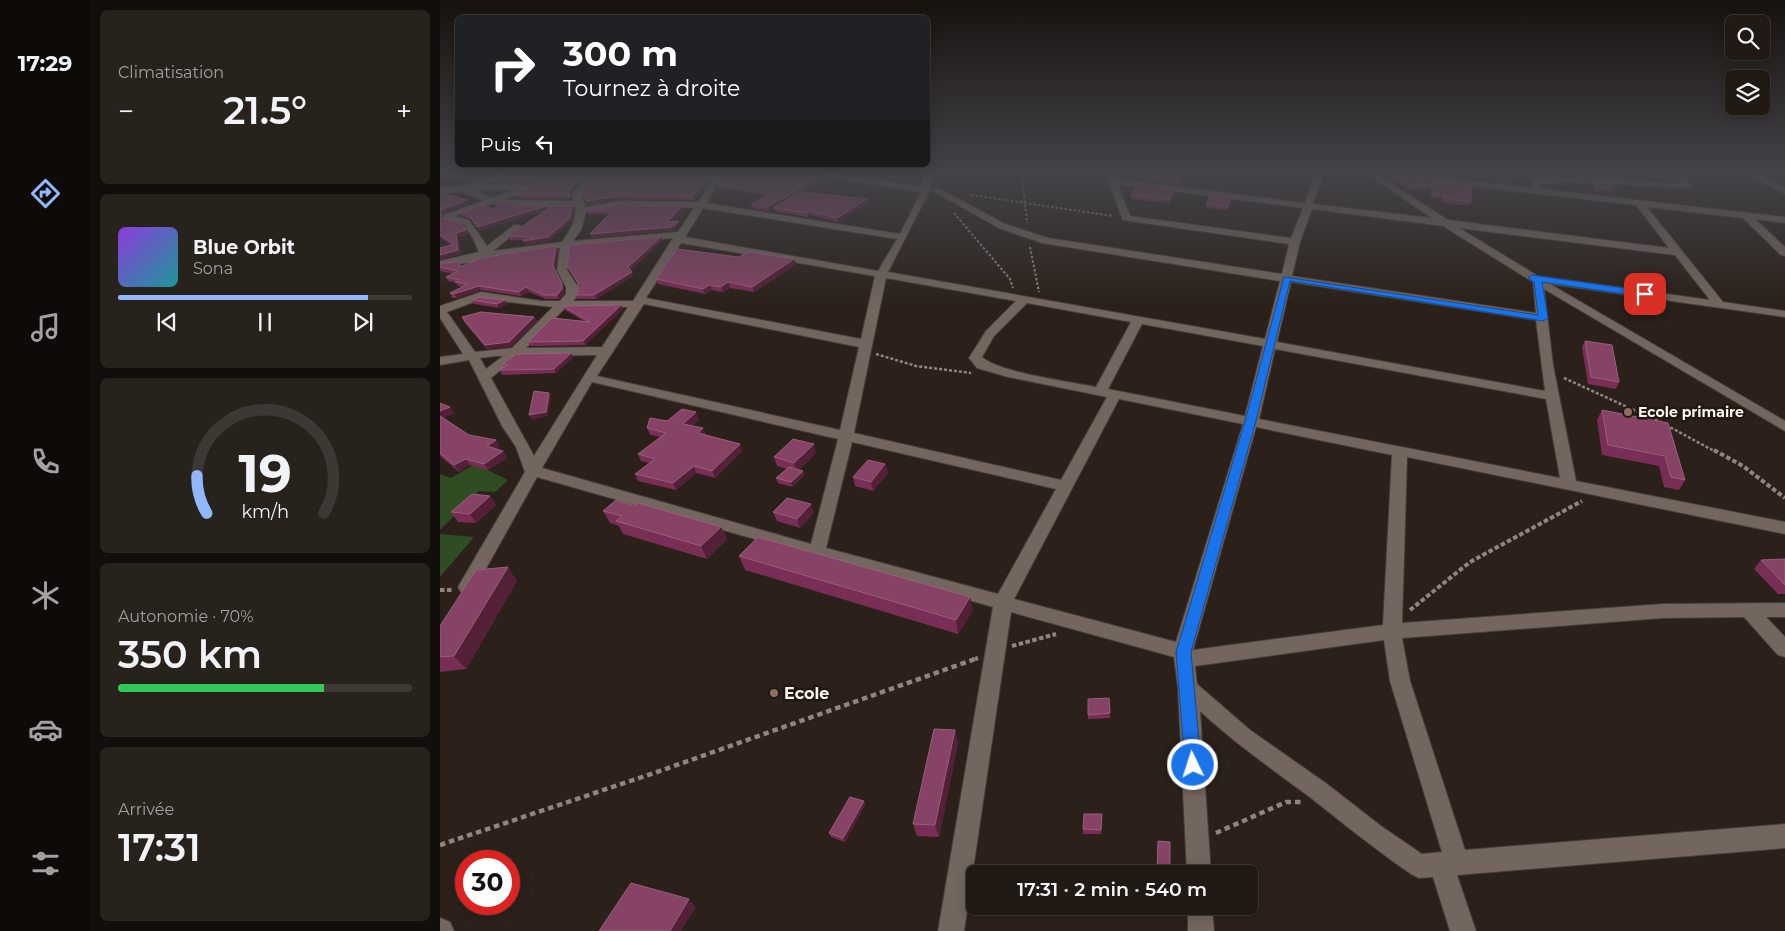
<!DOCTYPE html>
<html lang="fr">
<meta charset="utf-8">
<style>
body{margin:0;font-family:Montserrat,sans-serif;background:#28221d;color:#f1f3f6;height:100vh;display:flex;flex-direction:column;font-size:19px;white-space:nowrap}
*{box-sizing:border-box;margin:0}
p{font-size:16px;color:#a2a0a0}
.icon{flex:none;width:28px;height:28px;fill:none;stroke:currentColor;stroke-width:2;stroke-linecap:round;stroke-linejoin:round}
.map{position:relative;flex:1;overflow:hidden}
.drawer{display:flex;flex-direction:column;gap:10px;padding:10px;background:#120e0b;width:350px}
.drawer>*{flex:none}
.guide{position:absolute;left:15px;top:15px;width:475px;height:152px;border-radius:8px;box-shadow:0 2px 12px #0003,0 0 0 1px #3d3834;background:#202124;color:#fff;overflow:hidden}
.buttons{position:absolute;left:1285px;top:15px;display:grid;gap:10px}
.buttons a{display:grid;place-items:center;width:45px;height:45px;border-radius:8px;background:#201914;box-shadow:0 2px 12px #0003,0 0 0 1px #3d3834;font-size:25px}
.speed{position:absolute;left:15px;top:850px;display:flex;gap:10px;font-size:25px;font-weight:700;text-align:center}
.speed>*{display:grid;place-content:center;width:65px;height:65px;border-radius:50%;background:#201914;box-shadow:0 2px 12px #0003,0 0 0 1px #3d3834;line-height:1}
.speed .limit{border:8px solid #d22;background:#fff;color:#111}
.pin{position:absolute;display:grid;place-items:center;width:42px;height:42px;color:#fff;margin:-21px;border-radius:10px;box-shadow:0 2px 8px #0006}
.me{position:absolute;width:55px;margin:-28px;rotate:356deg;stroke-linejoin:round;filter:drop-shadow(0 0 4px #0008)}
.turn{display:flex;align-items:center;gap:18px;height:105px;padding:0 25px;font-size:22px}
.turn .icon{width:65px;height:65px;stroke-width:2.5}
.turn b{display:block;font-size:35px;line-height:42px}
.then{display:flex;align-items:center;height:48px;padding:0 25px;background:#0003;gap:10px;font-size:19px}
.big{font-size:38px;font-weight:600;line-height:1.1}
.drawer .card{flex:1;display:flex;flex-direction:column;justify-content:center;gap:8px;min-width:0;padding:0 18px;border-radius:8px;background:#28221d}
.drawer .dial{align-items:center;gap:0}
.dial svg{height:130px;overflow:visible;fill:none;stroke:#3d3834;stroke-width:7;stroke-linecap:round;text-anchor:middle}
.dial text{fill:#f1f3f6;stroke:none}
.song{display:flex;align-items:center;gap:15px}
.cover{width:60px;height:60px;border-radius:8px;background:linear-gradient(135deg,hsl(270 70% 55%),hsl(180 70% 35%))}
.played{height:5px;border-radius:2px;background:linear-gradient(90deg,#93b7fd 85%,#3d3834 85%)}
.keys{display:flex;justify-content:space-around;direction:ltr}
.heat{display:flex;justify-content:space-between;align-items:center;font-size:28px;direction:ltr}
.charge{height:8px;border-radius:4px;background:linear-gradient(90deg,#34c759 70%,#3d3834 0)}
.trip{position:absolute;left:526px;top:865px;width:292px;height:50px;border-radius:8px;background:#201914;box-shadow:0 2px 12px #0003,0 0 0 1px #3d3834;font-weight:600;line-height:50px;text-align:center}
main{display:flex;flex:1;min-height:0}
.tabs{display:flex;flex-direction:column;width:90px;justify-content:space-around;align-items:center;background:#0d0a08;color:#a2a0a0}
.tabs .icon{width:35px;height:35px}
.tabs .selected{color:#93b7fd}
.tabs b{font-size:22px;color:#f1f3f6}
.map>svg:first-child{display:block}
.green{fill:#304c23}
.lines{fill:none;stroke-linecap:round;stroke-linejoin:round}
.minor-casing{stroke:#463d38;stroke-width:2}
.path-far3{stroke:#8f8680;stroke-width:2;stroke-dasharray:2.5 2;stroke-linecap:butt}
.path-far2{stroke:#8f8680;stroke-width:2.5;stroke-dasharray:3 2;stroke-linecap:butt}
.path-far1{stroke:#8f8680;stroke-width:4;stroke-dasharray:4.5 2.5;stroke-linecap:butt}
.path{stroke:#8f8680;stroke-width:4.5;stroke-dasharray:5.5 4;stroke-linecap:butt}
.minor{fill:#72665e;fill-rule:evenodd}
.wall{fill:#782e55}
.shaded-wall{fill:#532037}
.building{fill:#864366;stroke:#985f7b}
.route{fill:#1a73e8;stroke:#114b97}
.education-dot{fill:#8d6e63;stroke:#211811;stroke-width:2}
.labels{text-anchor:middle;stroke-width:5;stroke-linejoin:round;paint-order:stroke}
.poi-label{font-size:14px;font-weight:bold;fill:#faf3ee;stroke:#211811;text-anchor:start}
.near-poi-label{font-size:16px;font-weight:bold;fill:#faf3ee;stroke:#211811;text-anchor:start}
</style>
<main>
<nav class="tabs">
<b>17:29</b>
<svg class="icon selected" aria-label="directions" viewBox="0 0 24 24"><path d="M12 3l9 9-9 9-9-9zM9 14v-3h6M13 9l2 2-2 2"/></svg>
<svg class="icon" aria-label="music" viewBox="0 0 24 24"><path d="M9 18V5l10-2v13"/><circle cx="6" cy="18" r="3"/><circle cx="16" cy="16" r="3"/></svg>
<svg class="icon" aria-label="phone" viewBox="0 0 24 24"><path d="M5 4h4l2 5-3 2q2 4 5 5l2-3 5 2v4C11 20 4 13 5 4z"/></svg>
<svg class="icon" aria-label="climate" viewBox="0 0 24 24"><path d="M12 3v18M4 7l16 10M4 17L20 7"/></svg>
<svg class="icon" aria-label="car" viewBox="0 0 24 24"><path d="M5 17H2v-5l4-1 3-4h7l3 4 3 1v5h-3M9 17h6M6 11h13"/><circle cx="7" cy="17" r="2"/><circle cx="17" cy="17" r="2"/></svg>
<svg class="icon" aria-label="filters" viewBox="0 0 24 24"><path d="M4 7h16M4 17h16"/><circle cx="9" cy="7" r="2"/><circle cx="15" cy="17" r="2"/></svg>
</nav>
<section class="drawer">
<div class="card"><p>Climatisation</p>
<div class="heat"><a>−</a><b class="big">21.5°</b><a>+</a></div>
</div>
<div class="card">
<div class="song"><i class="cover"></i><div><b>Blue Orbit</b><p>Sona</p></div></div>
<div class="played"></div>
<div class="keys"><svg class="icon" aria-label="previous" viewBox="0 0 24 24"><path d="M18 5L8 12l10 7zM5 5v14"/></svg><svg class="icon" aria-label="pause" viewBox="0 0 24 24"><path d="M8 5v14M16 5v14"/></svg><svg class="icon" aria-label="next" viewBox="0 0 24 24"><path d="M6 5l10 7-10 7zM19 5v14"/></svg></div>
</div>
<div class="card dial"><svg viewBox="0 0 100 80">
<path d="M14 69A42 42 0 1 1 86 69"/>
<path d="M14 69A42 42 0 0 1 8 46" stroke="#93b7fd"/>
<text x="50" y="56" font-size="32" font-weight="700">19</text>
<text x="50" y="72" font-size="11">km/h</text>
</svg></div>
<div class="card"><p>Autonomie · 70%</p><b class="big">350 km</b><div class="charge"></div></div>
<div class="card"><p>Arrivée</p><b class="big">17:31</b></div>
</section>
<div class="map">
<svg width="1345" height="931" viewBox="0 0 1345 931">
<rect width="100%" height="100%" fill="#2b211a"/>
<path class="green" d="M35 464 68 480 55 492 39 491 0 530V474L11 478Z
M0 534 34 537 0 577Z"/>
<g class="lines">
<defs>
<path id="minor" d="M63 173H76L43 185 77 183 80 184 81 187 96 181 145 175V179L98 186 63 200 135 201 131 196C140 184 148 173 164 173L147 187 141 196 146 207 180 201 258 202 277 173H285L266 203 460 234 481 192 363 173H386L482 187 484 173H492L490 190 448 272 825 339 840 281 602 243 559 228 491 190 498 188 565 224 608 238 842 274 849 244 683 220 665 173H673L676 179 865 203 876 173H884L873 204 992 218 925 173H935L1008 220 1229 248 1196 205 941 176 937 173H964L1092 188V180L1128 176 1240 183 1234 174 1242 173 1250 186 1249 188 1128 182 1100 184 1101 189 1345 217V223L1315 219 1345 247V256L1341 255 1303 218 1207 207 1283 302 1345 311V317L1110 284 1345 421V431L1104 289 1113 365 1136 481 1345 522V534L967 457 962 623 1223 604 1345 603V617H1326L1345 637V657L1338 655 1304 617 1223 618 962 638 970 681 1025 850 1345 824V848L1017 875 1036 931H1010L993 877 979 878 971 874C936 850 904 824 871 798 832 769 796 744 760 711L771 874H747L738 688 734 657 571 612 524 931H498L553 607 97 477 33 592 27 594 21 592 18 587 85 472 76 447 62 426 29 360 0 365V357L23 354 0 318V306L41 292 102 301H120L126 294V287L117 270 120 248 0 267V261L39 252 33 238 23 224 5 220 4 215 43 201 22 192 0 193V187L22 186ZM678 184 863 208 851 238 690 216ZM78 188 52 198 35 191 77 189ZM52 204 109 208 136 207C136 222 130 230 122 242L53 251 80 229V225H74L47 246 29 220 14 216ZM180 207 254 208 238 232 133 241 141 230 146 212ZM263 208 457 239 438 271 245 237ZM872 209 1003 226 1093 282 1096 313 852 276 860 242ZM1019 228 1235 255 1270 300 1098 276ZM233 238 193 301H133L138 295V287L127 270 130 247ZM241 243 435 276 421 339 206 298ZM446 278 576 301 546 331 529 358 537 368 568 377 667 397 621 480 414 433ZM851 282 1096 320 1105 391 837 342ZM42 299 113 307 72 348 35 352 7 312ZM587 303 691 322 656 387C632 382 557 372 542 357L554 336ZM204 304 419 347 400 430 157 376ZM126 307H188L162 347 86 348ZM702 324 823 346 805 416 668 389ZM835 349 1106 399 1120 478 819 419ZM157 355 94 456 51 378 78 356ZM56 356H63L46 369 40 358ZM152 382 398 439 371 544 102 468ZM679 399 803 424 736 642 574 599ZM816 427 952 455 943 625 753 650ZM412 442 616 489 558 594 386 548ZM944 640 950 681 1002 852 982 854 941 826 887 784 810 730 757 684 755 666Z
M1306 173H1317L1345 188V194Z
M748 906H772L774 931H748Z
M0 918 10 922 14 931H0Z"/>
</defs>
<use href="#minor" class="minor-casing"/>
<path class="path-far3" d="M582 173 587 223
M531 195 673 216
M514 213 570 279 573 288
M590 247 599 292"/>
<path class="path-far2" d="M436 354 476 366 531 373
M1124 378 1220 422
M1226 425 1276 452"/>
<path class="path-far1" d="M1274 450 1303 466 1345 498
M0 590H14
M970 610 1030 562 1142 501
M572 646 616 634
M535 659 538 658"/>
<path class="path" d="M776 833 846 802H862
M0 845 217 772 538 658"/>
<use href="#minor" class="minor"/>
</g>
<path class="wall" d="M0 173H56L36 180 0 178Z
M70 173H141L121 174 88 183 60 181 58 177Z
M159 173H275L264 189 253 200 180 199 147 205 142 193Z
M435 173H478L466 181 447 178 446 175Z
M697 173H775L773 177 744 173 738 185 702 180V177L704 174Z
M976 173H993L992 174Z
M1057 173H1061L1073 180 1072 184 1059 182 1057 176Z
M1081 173H1104V175Z
M1108 173H1235L1232 181 1177 176Z
M954 176 1032 185 1031 202 1030 206 1002 202V199L991 198V189L971 191 954 179Z
M139 178 140 181 130 195 131 199 76 198 74 195Z
M385 178 362 192 427 199 428 203 397 222 371 215 368 217 334 211 333 208 328 211 312 208 311 205 326 195 278 188 277 184Z
M1154 182 1173 189 1172 192 1155 190 1153 185Z
M0 192 27 200 29 204 2 214 4 218 26 230 28 234 19 237 20 254 0 259V248L11 245 0 237Z
M734 193 729 203 691 199V195Z
M792 201 787 210 766 208V204Z
M132 205 134 209 132 221 109 241 85 245 86 240H70L68 236 106 210 39 231 31 219 21 216 19 212 53 209 106 206 108 209Z
M242 206 244 210 232 221 240 225 234 230 152 238 150 234 169 214H147L146 210Z
M221 237 222 241 190 270 193 276 156 299H137L135 295 138 291V284L127 266Z
M118 250 115 270 124 287V293L119 299H106L89 292 81 296 41 290 17 298H12L10 293 22 287 18 286 16 283 8 281 6 277 12 274 0 271V264L22 266Z
M356 264 314 292 290 288 283 292 272 290 265 294 218 284 216 279Z
M32 300 67 304 59 308 34 304Z
M181 305 183 309 145 345 91 346 88 342 144 321 125 310 123 306Z
M22 317H94L97 321 71 346 47 349 24 322Z
M1145 341 1179 382 1176 389 1148 384 1142 347Z
M133 357 116 373 62 375 60 370 64 367 63 364Z
M0 403 10 407 14 413 3 418 29 435 60 446 56 449 63 451 67 458 48 470 30 465 19 472 0 456Z
M1162 410 1228 423 1245 480 1239 490 1224 487 1219 466 1162 455 1157 420Z
M259 419 252 426 263 428 266 435 300 444 302 451 275 478 256 473 236 490 198 481 195 474 209 463 201 461 198 454 220 437 210 435 207 428 227 421Z
M376 453 359 470 363 471 364 475 352 487 338 483 336 478 347 469 337 466 334 457Z
M448 473 433 491 415 486 413 477Z
M50 496 56 505 36 523 18 522 11 512Z
M195 506 281 527 287 539 267 559 183 534 179 526 170 523 163 511Z
M333 512 374 513 360 528 337 521Z
M299 556 533 610 518 634 305 570Z
M1345 559V594H1338L1314 569 1321 560Z
M77 581 26 669 0 672V626Z
M669 698 670 718 648 719V699Z
M515 730 518 743 499 837 477 836 473 824Z
M424 801 425 805 405 842 391 837 389 833Z
M662 814 661 834H643V829Z
M718 841 730 842V874H717Z
M615 906H630V907L615 908Z"/>
<path class="shaded-wall" d="M43 173H56L36 180 34 176Z
M110 173H121V174L88 183 86 179Z
M271 173H275L264 189 253 200 252 196Z
M472 173H478L466 181V177Z
M743 173H744L738 185V182Z
M384 175 385 178 334 208H333L328 211 327 207Z
M139 178 140 181 130 195 128 191Z
M992 185 991 189 971 191 972 188Z
M734 190V193L729 203V200Z
M179 196 180 199 147 205 146 201Z
M427 199 428 203 397 222V218Z
M27 200 29 204 2 214 5 222 2 218 0 210Z
M132 205 134 209 132 221 109 241 85 245 83 241 108 237Z
M106 206 108 210 39 231 37 227Z
M242 206 244 210 228 225 227 222Z
M370 211 371 215 368 217 367 213Z
M239 221 240 225 234 230 152 238 150 234Z
M26 230 28 234 19 237 20 254 0 259V255L18 250 16 233Z
M221 237 222 241 189 270 188 267Z
M116 246 118 250 115 270 113 266Z
M354 259 356 264 314 292 312 287Z
M192 272 193 276 156 299 154 295Z
M288 282 290 288 283 292 281 287Z
M122 283 124 287V293L119 299 117 295Z
M270 285 272 290 265 294 263 289Z
M39 286 41 290 17 298 14 294Z
M86 287 89 292 81 296 79 292Z
M65 300 67 304 59 308 57 304Z
M181 305 183 309 145 345 143 341Z
M94 317 97 321 71 346 47 349 45 345Z
M131 353 133 357 116 373 114 369Z
M109 393 111 397 108 416 92 420 89 415Z
M10 407 14 413 0 419V411Z
M256 412 259 419 246 431 243 424Z
M263 428 266 435 258 433Z
M56 440 60 446 51 453 47 446Z
M300 444 302 451 275 478 272 471Z
M374 444 376 453 357 472 354 463Z
M63 451 67 458 48 470 44 464Z
M26 459 30 465 19 472 14 465Z
M445 464 448 473 433 491 431 482Z
M254 466 256 473 236 490 233 483Z
M363 471 364 475 352 487 351 482Z
M50 496 56 505 36 523 30 514Z
M371 504 374 513 360 528 357 519Z
M281 527 287 539 267 559 261 546Z
M68 567 77 581 26 669 14 656Z
M530 597 533 610 518 634 516 620Z
M515 730 518 743 499 837 495 825Z
M424 801 425 805 405 842 403 838Z
M249 899 256 907 241 931H230Z"/>
<path class="building" d="M0 173H43L34 176 0 174Z
M70 173H110L86 179 58 177Z
M159 173H271L263 186 252 196H179L146 201 142 193Z
M284 173H373L384 175 327 207 311 205 330 193 277 184Z
M448 173H472L466 177 446 174Z
M704 173H743L738 182 702 177Z
M1058 173 1073 176V180L1060 179Z
M954 176 1032 185 1031 202 1003 198 1004 196 992 194V185L972 188Z
M139 178 128 191 130 196 74 195 97 184Z
M1154 182 1171 183 1173 189 1156 187Z
M697 185 734 190 729 200 691 195Z
M0 192 27 200 0 210 2 218 20 222 26 230 16 233 18 250 0 255V248L14 244 0 235Z
M360 192 427 199 397 218 370 211 367 213 333 208Z
M771 195 792 197 788 207 766 204Z
M62 203 106 206 37 227 29 215 19 212 42 205 53 209Z
M132 205 130 218 108 237 83 241 94 237 68 236 112 206Z
M179 205 242 206 227 222 239 221 232 227 150 234 172 211 146 210Z
M221 237 188 267 192 272 154 295H135L138 291V283L127 266 130 245Z
M116 246 113 266 122 283V289L117 295H104L86 287 79 292 39 286 14 294 10 293 28 284 15 282 19 280 6 277 18 271 0 267V264L19 261 20 267 41 258Z
M237 249 299 257 308 252 354 259 312 287 288 282 281 287 270 285 263 289 216 279Z
M40 297 65 300 57 304 32 300Z
M181 305 143 341 88 342 112 318 150 322 123 306Z
M41 312 94 317 69 342 45 345 22 317Z
M1145 341 1172 345 1179 382 1151 377Z
M131 353 114 369 60 370 67 365 63 364 76 354Z
M94 391 109 393 106 412 89 415Z
M0 403 10 407 0 411Z
M242 409 256 412 243 424 263 428 258 433 300 444 272 471 254 466 233 483 195 474 215 459 198 454 226 433 207 428 210 418 227 421Z
M1162 410 1228 423 1245 480 1231 477 1225 456 1168 445Z
M0 416 29 435 56 440 47 446 63 451 44 464 26 459 14 465 0 453Z
M353 439 374 444 354 463 334 457Z
M428 460 445 464 431 482 413 477Z
M349 467 363 471 351 482 336 478Z
M32 494 50 496 30 514 11 512Z
M347 498 371 504 357 519 333 512Z
M176 500 195 506 198 503 281 527 261 546 176 521 182 516 163 511Z
M318 537 530 597 516 620 299 556Z
M1345 559V585L1321 560Z
M68 567 14 656 0 657V626L36 570Z
M669 698 670 713 648 715V699Z
M494 729 515 730 495 825 473 824Z
M410 797 424 801 403 838 389 833Z
M644 814H662L661 830 643 829Z
M718 841 730 842V872L717 871Z
M191 883 249 899 230 931H159Z"/>
<linearGradient id="sky" x2="0" y2="1"><stop stop-color="#18120e"/><stop offset="0.57" stop-color="#444349"/><stop offset="1" stop-color="#444349" stop-opacity="0"/></linearGradient>
<rect width="1345" height="304" fill="url(#sky)"/>
<path class="route" d="M1092 275 1205 291 1209 294 1205 297 1102 282 1108 318 1103 321 850 281 816 421 751 652 761 765 759 770 753 772 747 770 745 765 736 652 805 421 844 277 1098 315 1094 282 1088 278Z"/>
<g class="education-dot">
<circle cx="1188" cy="412" r="5"/>
<circle cx="334" cy="693" r="5"/>
</g>
<g class="labels">
<g class="poi-label">
<text x="1198" y="417">Ecole primaire</text>
</g>
<g class="near-poi-label">
<text x="344" y="699">Ecole</text>
</g>
</g>
</svg>
<div class="buttons">
<a><svg class="icon" aria-label="search" viewBox="0 0 24 24"><circle cx="10" cy="10" r="6"/><path d="M15 15l6 6"/></svg></a>
<a><svg class="icon" aria-label="layers" viewBox="0 0 24 24"><path d="M12 4l9 5-9 5-9-5zM3 14l9 5 9-5"/></svg></a>
</div>
<div class="speed"><div class="limit">30</div></div>
<div class="pin" style="left:1205px;top:294px;background:#d93025"><svg class="icon" aria-label="arrive" viewBox="0 0 24 24"><path d="M6 21V4h12l-3 4 3 4H6"/></svg></div>
<svg class="me" style="left:753px;top:765px" viewBox="-20 -20 40 40"><circle r="17" fill="#1a73e8" stroke="#fff" stroke-width="3"/><path d="M0-11L8 9 0 5-8 9z" fill="#fff"/></svg>
<div class="trip">17:31 · 2 min · 540 m</div>
<div class="guide">
<div class="turn"><svg class="icon" aria-label="right" viewBox="0 0 24 24"><path d="M7 20v-9h11M14 6l5 5-5 5"/></svg><div><b>300 m</b>Tournez à droite</div></div>
<div class="then">Puis<svg class="icon" aria-label="left" viewBox="0 0 24 24"><path d="M17 20v-9H6M10 6l-5 5 5 5"/></svg></div>
</div>
</div>
</main>
